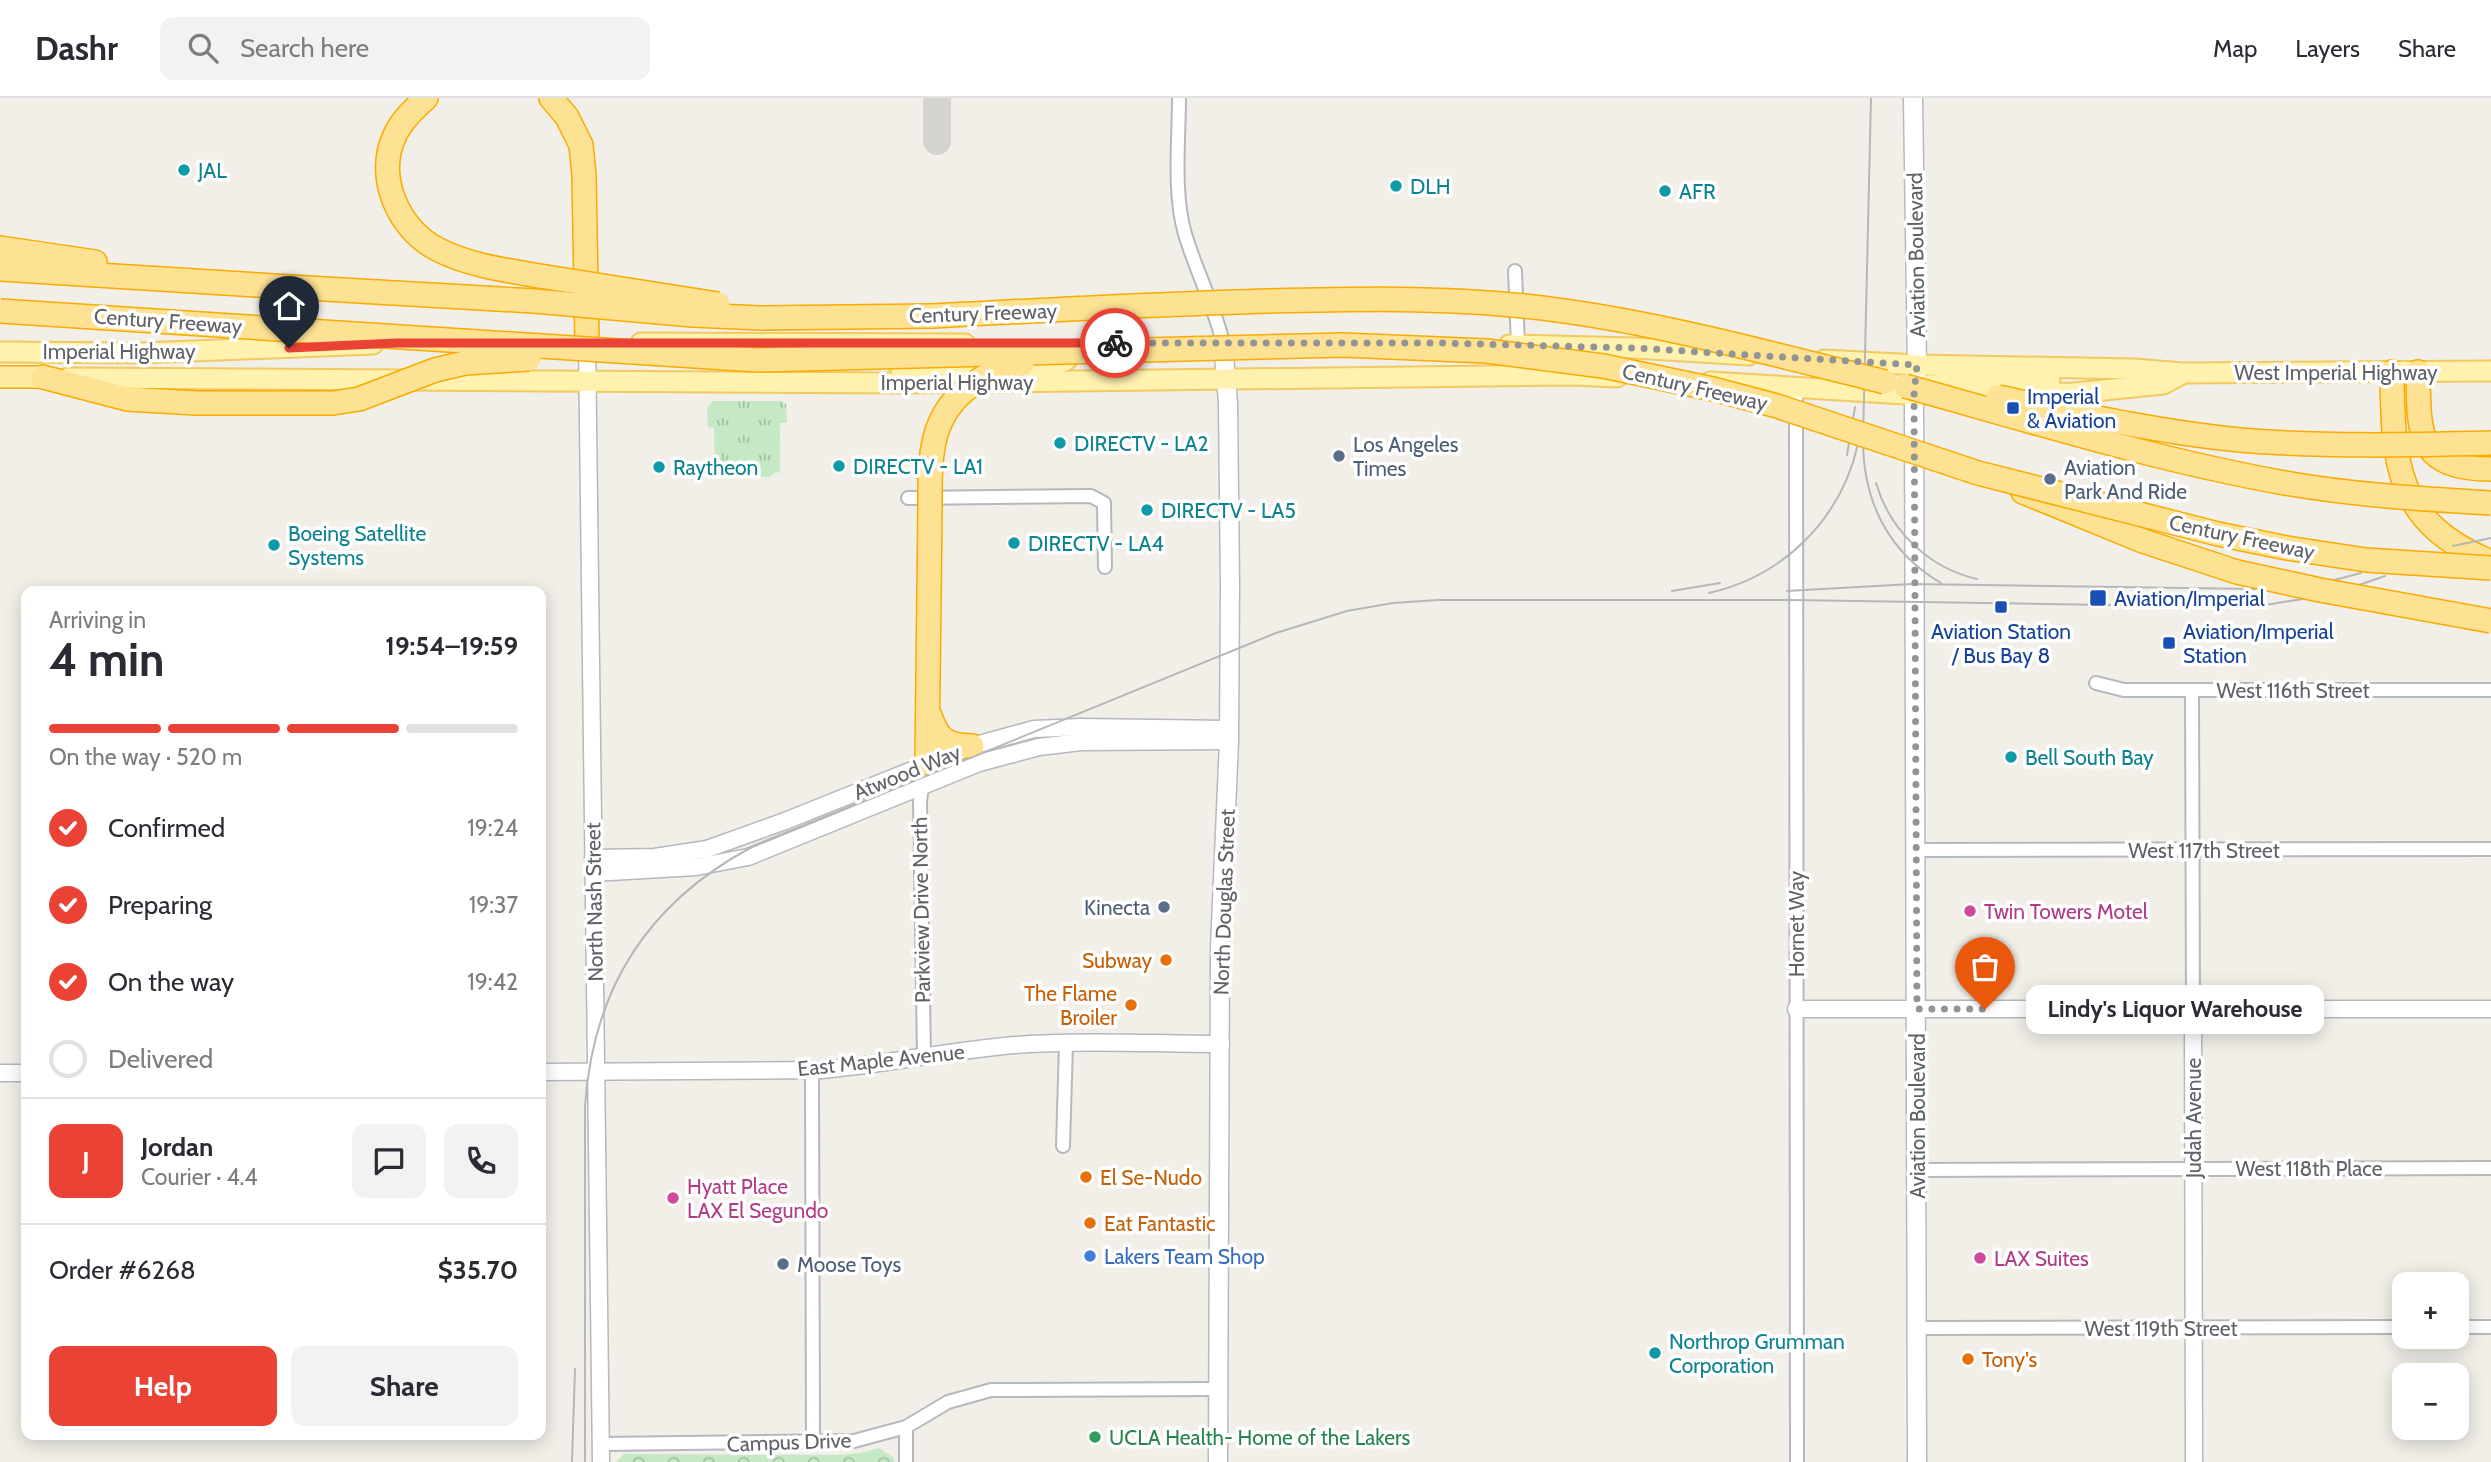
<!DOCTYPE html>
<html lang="en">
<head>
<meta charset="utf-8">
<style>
	:root { --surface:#fff; --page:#f2f2f3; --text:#2b2b33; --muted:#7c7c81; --line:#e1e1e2; --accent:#ea4335 }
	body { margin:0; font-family:Cabin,sans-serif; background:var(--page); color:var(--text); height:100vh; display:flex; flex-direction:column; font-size:26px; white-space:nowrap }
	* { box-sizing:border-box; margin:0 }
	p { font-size:23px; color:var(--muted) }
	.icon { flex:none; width:38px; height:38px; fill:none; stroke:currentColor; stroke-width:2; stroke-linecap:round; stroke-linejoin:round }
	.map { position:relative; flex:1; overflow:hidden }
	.drawer { position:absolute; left:21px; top:488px; width:525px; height:854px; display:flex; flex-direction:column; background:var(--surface); border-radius:14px; box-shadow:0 4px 18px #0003 }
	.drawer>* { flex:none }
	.buttons { position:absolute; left:2392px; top:1174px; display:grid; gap:14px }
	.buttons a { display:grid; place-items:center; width:77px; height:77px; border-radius:14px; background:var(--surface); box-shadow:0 4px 18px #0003; font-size:35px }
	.pin { position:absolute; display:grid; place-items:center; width:60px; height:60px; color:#fff; margin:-72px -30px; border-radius:50% 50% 50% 0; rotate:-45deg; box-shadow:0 0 7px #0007 }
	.pin .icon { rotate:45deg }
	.courier { position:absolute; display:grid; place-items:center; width:70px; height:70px; margin:-35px; border:5px solid #ea4335; border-radius:50%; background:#fff; color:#222; box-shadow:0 2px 9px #0007 }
	.bubble { position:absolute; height:49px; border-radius:14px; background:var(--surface); box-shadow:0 4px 18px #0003; font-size:23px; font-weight:800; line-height:49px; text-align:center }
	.head em { font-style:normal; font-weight:800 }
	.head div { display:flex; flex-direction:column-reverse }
	.head { display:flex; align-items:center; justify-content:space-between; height:119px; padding:0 28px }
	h1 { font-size:46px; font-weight:800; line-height:52px }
	.bar { display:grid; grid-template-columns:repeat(4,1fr); gap:10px 7px; align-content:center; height:84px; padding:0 28px }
	.bar i { height:9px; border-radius:5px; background:var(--line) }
	.bar .selected { background:var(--accent) }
	.bar p { grid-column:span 4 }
	.line { display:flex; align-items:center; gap:18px; padding:0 28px; border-top:2px solid var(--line) }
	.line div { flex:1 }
	.round { display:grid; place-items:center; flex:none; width:74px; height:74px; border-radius:14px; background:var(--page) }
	ol { padding:0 28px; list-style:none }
	li { display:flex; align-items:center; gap:21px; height:77px }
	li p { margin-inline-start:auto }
	li .icon { padding:7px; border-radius:50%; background:var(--accent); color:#fff; stroke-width:4 }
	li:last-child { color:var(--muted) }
	li i { width:38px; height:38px; border:4px solid var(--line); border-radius:50% }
	.button { display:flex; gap:14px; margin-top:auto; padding:14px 28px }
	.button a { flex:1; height:80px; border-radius:14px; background:var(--accent); color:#fff; font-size:28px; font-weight:800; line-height:80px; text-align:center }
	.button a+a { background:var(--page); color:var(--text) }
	header { display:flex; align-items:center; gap:42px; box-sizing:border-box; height:98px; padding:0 35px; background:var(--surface); border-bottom:2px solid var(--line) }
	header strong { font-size:33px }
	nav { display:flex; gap:38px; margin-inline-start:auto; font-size:24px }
	.search { width:490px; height:63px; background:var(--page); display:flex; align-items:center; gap:18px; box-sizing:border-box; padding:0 24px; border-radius:14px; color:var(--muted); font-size:26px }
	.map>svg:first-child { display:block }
	.grass { fill:url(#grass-tufts) }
	.forest { fill:url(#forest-crowns) }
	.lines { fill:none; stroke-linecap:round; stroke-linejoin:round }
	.taxiway { stroke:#d4d3d0; stroke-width:28 }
	.minor-casing { stroke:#b5b8bc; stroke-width:16 }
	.tertiary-casing { stroke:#b5b8bc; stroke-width:19 }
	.secondary-casing { stroke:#b6babf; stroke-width:21 }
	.primary-casing { stroke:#f2c960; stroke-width:23 }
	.trunk-casing { stroke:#f9ab00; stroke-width:24 }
	.motorway-casing { stroke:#f9ab00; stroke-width:26 }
	.minor { stroke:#fff; stroke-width:12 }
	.tertiary { stroke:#fff; stroke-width:16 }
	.secondary { stroke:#fff; stroke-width:18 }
	.primary { stroke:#fff2af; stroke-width:19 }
	.trunk { stroke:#feeaa1; stroke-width:21 }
	.motorway { stroke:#fde293; stroke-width:23 }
	.tram { stroke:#b6b7b8; stroke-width:2 }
	.motorway-bridge-casing { stroke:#f9ab00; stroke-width:26; stroke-linecap:butt }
	.motorway-bridge { stroke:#fde293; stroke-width:23 }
	.done { stroke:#929495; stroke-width:7; stroke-dasharray:0 12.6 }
	.route { stroke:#ea4335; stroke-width:9 }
	.culture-dot { fill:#0f9aa8; stroke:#fff; stroke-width:2.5 }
	.transit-dot { fill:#1a4fb4; stroke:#fff; stroke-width:2.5 }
	.service-dot { fill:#5c6f8a; stroke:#fff; stroke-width:2.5 }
	.hotel-dot { fill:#d1479c; stroke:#fff; stroke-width:2.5 }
	.food-dot { fill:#e8710a; stroke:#fff; stroke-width:2.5 }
	.shop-dot { fill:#3f7fe0; stroke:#fff; stroke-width:2.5 }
	.leisure-dot { fill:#2e9e5b; stroke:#fff; stroke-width:2.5 }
	.labels { text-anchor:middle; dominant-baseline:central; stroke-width:7; stroke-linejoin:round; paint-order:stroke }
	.culture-label { font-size:21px; fill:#0d838f; stroke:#fff; text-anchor:start }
	.street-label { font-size:21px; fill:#5f6368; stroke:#fff }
	.transit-label { font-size:21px; fill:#164399; stroke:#fff; text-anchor:start }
	.service-label { font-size:21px; fill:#4e5e75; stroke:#fff; text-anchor:start }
	.hotel-label { font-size:21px; fill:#b23c85; stroke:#fff; text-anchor:start }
	.food-label { font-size:21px; fill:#c56008; stroke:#fff; text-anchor:start }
	.shop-label { font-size:21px; fill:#366cbe; stroke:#fff; text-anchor:start }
	.leisure-label { font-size:21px; fill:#27864d; stroke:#fff; text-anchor:start }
</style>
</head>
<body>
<header>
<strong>Dashr</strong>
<div class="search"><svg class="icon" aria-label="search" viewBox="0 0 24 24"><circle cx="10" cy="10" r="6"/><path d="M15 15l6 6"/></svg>Search here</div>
<nav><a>Map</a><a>Layers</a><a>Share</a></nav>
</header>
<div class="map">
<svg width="2491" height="1364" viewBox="0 0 2491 1364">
	<defs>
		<pattern id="grass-tufts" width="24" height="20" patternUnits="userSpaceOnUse" patternTransform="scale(1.75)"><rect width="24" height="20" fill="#c5e8c5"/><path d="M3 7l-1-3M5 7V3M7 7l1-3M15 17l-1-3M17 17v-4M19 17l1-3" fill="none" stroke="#a3c0a4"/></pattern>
		<pattern id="forest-crowns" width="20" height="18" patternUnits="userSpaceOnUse" patternTransform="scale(1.75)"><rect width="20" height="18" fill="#c5e8c5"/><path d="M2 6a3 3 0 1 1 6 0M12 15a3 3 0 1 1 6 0" fill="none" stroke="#a3c0a4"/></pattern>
	</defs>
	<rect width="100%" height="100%" fill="#f1efe8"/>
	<!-- grass -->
	<path class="grass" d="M713,303H781L786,306L787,325H780V375L776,374L770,379H761L760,373H733L732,379H724L715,374L714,330L708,329L707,310Z"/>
	<!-- forest -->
	<path class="forest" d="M879,1350L894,1360V1364H616L624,1356L836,1357L861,1355Z"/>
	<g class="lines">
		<!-- taxiway -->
		<path class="taxiway" d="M937,0V43"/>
		<!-- minor casing -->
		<g class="minor-casing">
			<g id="minor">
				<path d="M1179,0C1179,42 1173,95 1185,136C1196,173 1214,207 1223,245"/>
				<path d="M1515,173L1518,247"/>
				<path d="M1796,288L1797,1364"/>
				<path d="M908,400L1091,398L1104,405L1105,469"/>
				<path d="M2096,585L2124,592H2491"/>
				<path d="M2192,592L2193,911"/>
				<path d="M923,683L920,703L924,959"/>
				<path d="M1916,752L2491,751"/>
				<path d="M812,972L813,1345"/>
				<path d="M1063,1048L1066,945"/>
				<path d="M1918,1072L2491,1070"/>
				<path d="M2457,1229H2491"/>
				<path d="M1918,1230L2404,1229"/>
				<path d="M906,1329V1364"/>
				<path d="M601,1346L854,1343L906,1329L948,1304L991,1292L1218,1291"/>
			</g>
		</g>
		<!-- tertiary casing -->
		<g class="tertiary-casing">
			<g id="tertiary">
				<path d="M587,244L601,1364"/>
				<path d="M593,760L655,759L707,751L785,723L972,648L1034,631L1081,629L1229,631"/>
				<path d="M593,775L696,769L748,759L979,665L1039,649L1081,644L1229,643"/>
				<path d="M1796,911H2491"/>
				<path d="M2193,911L2194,1364"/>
				<path d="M541,974L822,972C891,966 960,950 1029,946C1092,942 1157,946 1221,946"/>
				<path d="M0,975H26"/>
			</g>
		</g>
		<!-- secondary casing -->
		<g class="secondary-casing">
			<g id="secondary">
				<path d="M1913,0L1917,267L1914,297L1917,1364"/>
				<path d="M1218,1364L1220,850L1229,643L1230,488L1228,305L1223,245"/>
			</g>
		</g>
		<!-- primary casing -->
		<g class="primary-casing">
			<g id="primary">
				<path d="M641,245L965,246"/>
				<path d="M1509,247L1634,250L1749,257"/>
				<path d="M0,254L142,255L373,246"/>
				<path d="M1824,262L1917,267L2134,271L2182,275L2491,273"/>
				<path d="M900,269H1044L1065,263L1075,253"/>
				<path d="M68,280L905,285L1573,277L1617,279"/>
				<path d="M1710,284L1921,297"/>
				<path d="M1918,294L1927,287L2050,282"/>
				<path d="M1958,297L2074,295L2163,286L2180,277"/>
			</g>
		</g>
		<!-- trunk casing -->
		<g class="trunk-casing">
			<path id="trunk" d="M0,279H43"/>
		</g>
		<!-- motorway casing -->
		<g class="motorway-casing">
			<g id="motorway">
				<path d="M426,0C414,11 402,22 395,37C375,78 398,131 437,151C469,168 511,173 546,179"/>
				<path d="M551,0L567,19L581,47L584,77L587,244"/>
				<path d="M0,150L95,164"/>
				<path d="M0,171L290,189"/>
				<path d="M761,220L933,218"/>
				<path d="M2392,274C2393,365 2395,425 2491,464"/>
				<path d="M2418,274C2419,335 2416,371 2491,371"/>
				<path d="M43,279L127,301L196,305"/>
				<path d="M2023,394L2143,443"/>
				<path d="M928,613C938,640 942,647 972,648"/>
				<path d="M927,665L930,410"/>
			</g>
		</g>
		<!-- minor -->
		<use href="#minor" class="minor"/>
		<!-- tertiary -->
		<use href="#tertiary" class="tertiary"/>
		<!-- secondary -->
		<use href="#secondary" class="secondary"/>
		<!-- primary -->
		<use href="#primary" class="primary"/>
		<!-- trunk -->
		<use href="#trunk" class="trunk"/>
		<!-- motorway -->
		<use href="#motorway" class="motorway"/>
		<!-- tram -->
		<g class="tram">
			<path d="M1871,0L1863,342C1863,403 1888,454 1941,485"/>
			<path d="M1847,357L1855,309"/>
			<path d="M1876,385C1890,433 1929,470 1977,481"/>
			<path d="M2453,448L2491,440"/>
			<path d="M2323,485L2361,475"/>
			<path d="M2353,489L2385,478"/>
			<path d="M1672,493L1720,485"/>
			<path d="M1787,493L1912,486L2255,491"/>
			<path d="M1709,495C1784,478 1841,421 1858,346"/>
			<path d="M572,1364L575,1271"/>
			<path d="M585,1364V1008C593,891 647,806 750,750L1276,535L1347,513L1393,505L1438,502H1791L2234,509L2271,506L2309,500"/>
		</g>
		<!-- motorway-bridge casing -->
		<g class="motorway-bridge-casing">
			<g id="motorway-bridge">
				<path d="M546,179L718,206"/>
				<path d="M290,189L534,203L693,217L761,220"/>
				<path d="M0,213L757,262L1343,247L1487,253L1603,268L1713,291L1777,308L1978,375L2218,436L2287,450L2366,462L2491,470"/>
				<path d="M933,218C1045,212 1158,206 1270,203C1355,201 1439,199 1524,208C1646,221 1765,254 1885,284"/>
				<path d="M1905,288C2031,323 2156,362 2285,385C2353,397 2422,401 2491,405"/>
				<path d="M1998,299C2078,316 2158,334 2240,342C2324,349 2407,347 2491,345"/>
				<path d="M196,305H333L359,301L435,272L465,265L529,261"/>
				<path d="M930,410C930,362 928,317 972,287C988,275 1002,269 1022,266"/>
				<path d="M2143,443L2237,474L2320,492L2491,523"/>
			</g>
		</g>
		<!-- motorway-bridge -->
		<use href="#motorway-bridge" class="motorway-bridge"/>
	</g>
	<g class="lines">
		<!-- done -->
		<path class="done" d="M1115,245H1438L1634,250L1917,267L1914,297L1917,911H1985"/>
		<!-- route -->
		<path class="route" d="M289,250L397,245H1115"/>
	</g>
	<!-- markers -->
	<g class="culture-dot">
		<circle cx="184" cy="72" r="7"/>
		<circle cx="1396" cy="88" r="7"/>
		<circle cx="1665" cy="93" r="7"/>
		<circle cx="1060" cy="345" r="7"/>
		<circle cx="839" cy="368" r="7"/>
		<circle cx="659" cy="369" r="7"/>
		<circle cx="1147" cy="412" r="7"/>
		<circle cx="1014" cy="445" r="7"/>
		<circle cx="274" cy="447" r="7"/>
		<circle cx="2011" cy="659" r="7"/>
		<circle cx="1655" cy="1255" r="7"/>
	</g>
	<g class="transit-dot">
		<rect x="2006" y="303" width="14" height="14" rx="3.5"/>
		<rect x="2089" y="491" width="18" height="18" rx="3.5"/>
		<rect x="1994" y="502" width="14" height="14" rx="3.5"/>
		<rect x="2162" y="538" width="14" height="14" rx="3.5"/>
	</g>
	<g class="service-dot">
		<circle cx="1339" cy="358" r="7"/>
		<circle cx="2050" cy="381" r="7"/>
		<circle cx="1164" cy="809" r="7"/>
		<circle cx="783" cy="1166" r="7"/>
	</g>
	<g class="hotel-dot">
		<circle cx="1970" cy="813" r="7"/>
		<circle cx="673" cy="1100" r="7"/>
		<circle cx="1980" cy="1160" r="7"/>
	</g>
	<g class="food-dot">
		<circle cx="1166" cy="862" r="7"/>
		<circle cx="1131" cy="907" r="7"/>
		<circle cx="1086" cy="1079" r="7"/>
		<circle cx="1090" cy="1125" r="7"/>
		<circle cx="1968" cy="1261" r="7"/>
	</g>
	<circle class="shop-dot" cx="1090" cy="1158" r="7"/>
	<circle class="leisure-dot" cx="1095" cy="1339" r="7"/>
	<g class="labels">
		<!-- culture labels -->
		<g class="culture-label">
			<text x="198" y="72">JAL</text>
			<text x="1410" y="88">DLH</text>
			<text x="1679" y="93">AFR</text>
			<text x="1074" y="345">DIRECTV - LA2</text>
			<text x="853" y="368">DIRECTV - LA1</text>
			<text x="673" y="369">Raytheon</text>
			<text x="1161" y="412">DIRECTV - LA5</text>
			<text x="288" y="435">Boeing Satellite<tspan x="288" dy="24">Systems</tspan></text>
			<text x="1028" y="445">DIRECTV - LA4</text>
			<text x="2025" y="659">Bell South Bay</text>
			<text x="1669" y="1243">Northrop Grumman<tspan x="1669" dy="24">Corporation</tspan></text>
		</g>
		<!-- street labels -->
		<g class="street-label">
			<text transform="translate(1916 157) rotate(-91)">Aviation Boulevard</text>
			<text transform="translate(983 215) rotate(-2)">Century Freeway</text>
			<text transform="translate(168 223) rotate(4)">Century Freeway</text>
			<text x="119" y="253">Imperial Highway</text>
			<text x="2336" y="274">West Imperial Highway</text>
			<text x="957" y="284">Imperial Highway</text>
			<text transform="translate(1695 289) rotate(13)">Century Freeway</text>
			<text transform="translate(2242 439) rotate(12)">Century Freeway</text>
			<text x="2293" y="592">West 116th Street</text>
			<text transform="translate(907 674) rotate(-22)">Atwood Way</text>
			<text x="2204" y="752">West 117th Street</text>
			<text transform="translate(594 804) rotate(-91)">North Nash Street</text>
			<text transform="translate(1224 804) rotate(-88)">North Douglas Street</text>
			<text transform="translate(921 812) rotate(-91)">Parkview Drive North</text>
			<text transform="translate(1796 826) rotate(-90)">Hornet Way</text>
			<text transform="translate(881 962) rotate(-6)">East Maple Avenue</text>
			<text transform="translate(1917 1018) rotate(-90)">Aviation Boulevard</text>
			<text transform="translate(2193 1020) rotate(-90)">Judah Avenue</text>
			<text x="2309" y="1070">West 118th Place</text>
			<text x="2161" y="1230">West 119th Street</text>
			<text transform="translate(789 1344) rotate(-2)">Campus Drive</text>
		</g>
		<!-- transit labels -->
		<g class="transit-label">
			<text x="2027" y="298">Imperial<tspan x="2027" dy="24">&amp; Aviation</tspan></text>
			<text x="2114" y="500">Aviation/Imperial</text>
			<text x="2001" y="533" text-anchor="middle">Aviation Station<tspan x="2001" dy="24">/ Bus Bay 8</tspan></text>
			<text x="2183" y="533">Aviation/Imperial<tspan x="2183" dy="24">Station</tspan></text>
		</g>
		<!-- service labels -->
		<g class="service-label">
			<text x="1353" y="346">Los Angeles<tspan x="1353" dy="24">Times</tspan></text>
			<text x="2064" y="369">Aviation<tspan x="2064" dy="24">Park And Ride</tspan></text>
			<text x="1150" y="809" text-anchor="end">Kinecta</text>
			<text x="797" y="1166">Moose Toys</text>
		</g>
		<!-- hotel labels -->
		<g class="hotel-label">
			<text x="1984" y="813">Twin Towers Motel</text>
			<text x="687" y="1088">Hyatt Place<tspan x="687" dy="24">LAX El Segundo</tspan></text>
			<text x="1994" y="1160">LAX Suites</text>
		</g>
		<!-- food labels -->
		<g class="food-label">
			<text x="1152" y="862" text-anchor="end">Subway</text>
			<text x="1117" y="895" text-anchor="end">The Flame<tspan x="1117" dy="24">Broiler</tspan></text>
			<text x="1100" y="1079">El Se-Nudo</text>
			<text x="1104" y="1125">Eat Fantastic</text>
			<text x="1982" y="1261">Tony's</text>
		</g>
		<!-- shop labels -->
		<g class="shop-label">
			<text x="1104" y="1158">Lakers Team Shop</text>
		</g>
		<!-- leisure labels -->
		<g class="leisure-label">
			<text x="1109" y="1339">UCLA Health- Home of the Lakers</text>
		</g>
	</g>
</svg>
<div class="buttons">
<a>+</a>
<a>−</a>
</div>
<div class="pin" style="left:1985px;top:911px;background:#ea580c"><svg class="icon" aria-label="bag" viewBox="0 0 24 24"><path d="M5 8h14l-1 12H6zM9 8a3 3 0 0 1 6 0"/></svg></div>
<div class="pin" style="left:289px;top:250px;background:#1f2937"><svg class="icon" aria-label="home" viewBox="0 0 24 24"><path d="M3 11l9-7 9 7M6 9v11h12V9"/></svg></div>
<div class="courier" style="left:1115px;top:245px"><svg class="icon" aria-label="bike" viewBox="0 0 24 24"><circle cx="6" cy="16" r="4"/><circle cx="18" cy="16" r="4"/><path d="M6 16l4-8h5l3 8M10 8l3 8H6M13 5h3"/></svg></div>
<div class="bubble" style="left:2026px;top:887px;width:298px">Lindy's Liquor Warehouse</div>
<section class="drawer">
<div class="head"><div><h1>4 min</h1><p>Arriving in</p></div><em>19:54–19:59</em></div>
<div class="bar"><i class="selected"></i><i class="selected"></i><i class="selected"></i><i></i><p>On the way · 520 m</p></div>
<ol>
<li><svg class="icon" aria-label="check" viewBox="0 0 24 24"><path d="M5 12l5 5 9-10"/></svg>Confirmed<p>19:24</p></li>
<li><svg class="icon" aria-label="check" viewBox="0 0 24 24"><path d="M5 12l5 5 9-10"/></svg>Preparing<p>19:37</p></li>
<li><svg class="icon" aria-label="check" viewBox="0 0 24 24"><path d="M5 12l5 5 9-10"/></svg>On the way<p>19:42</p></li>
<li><i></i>Delivered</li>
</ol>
<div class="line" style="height:126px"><b class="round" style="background:var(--accent);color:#fff">J</b><div><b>Jordan</b><p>Courier · 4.4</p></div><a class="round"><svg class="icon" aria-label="chat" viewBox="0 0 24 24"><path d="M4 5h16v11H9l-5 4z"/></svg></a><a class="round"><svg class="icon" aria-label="phone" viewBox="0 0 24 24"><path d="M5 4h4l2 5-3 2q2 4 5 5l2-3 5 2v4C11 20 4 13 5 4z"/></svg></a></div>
<div class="line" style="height:91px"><div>Order #6268</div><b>$35.70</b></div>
<div class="button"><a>Help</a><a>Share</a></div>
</section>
</div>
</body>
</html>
